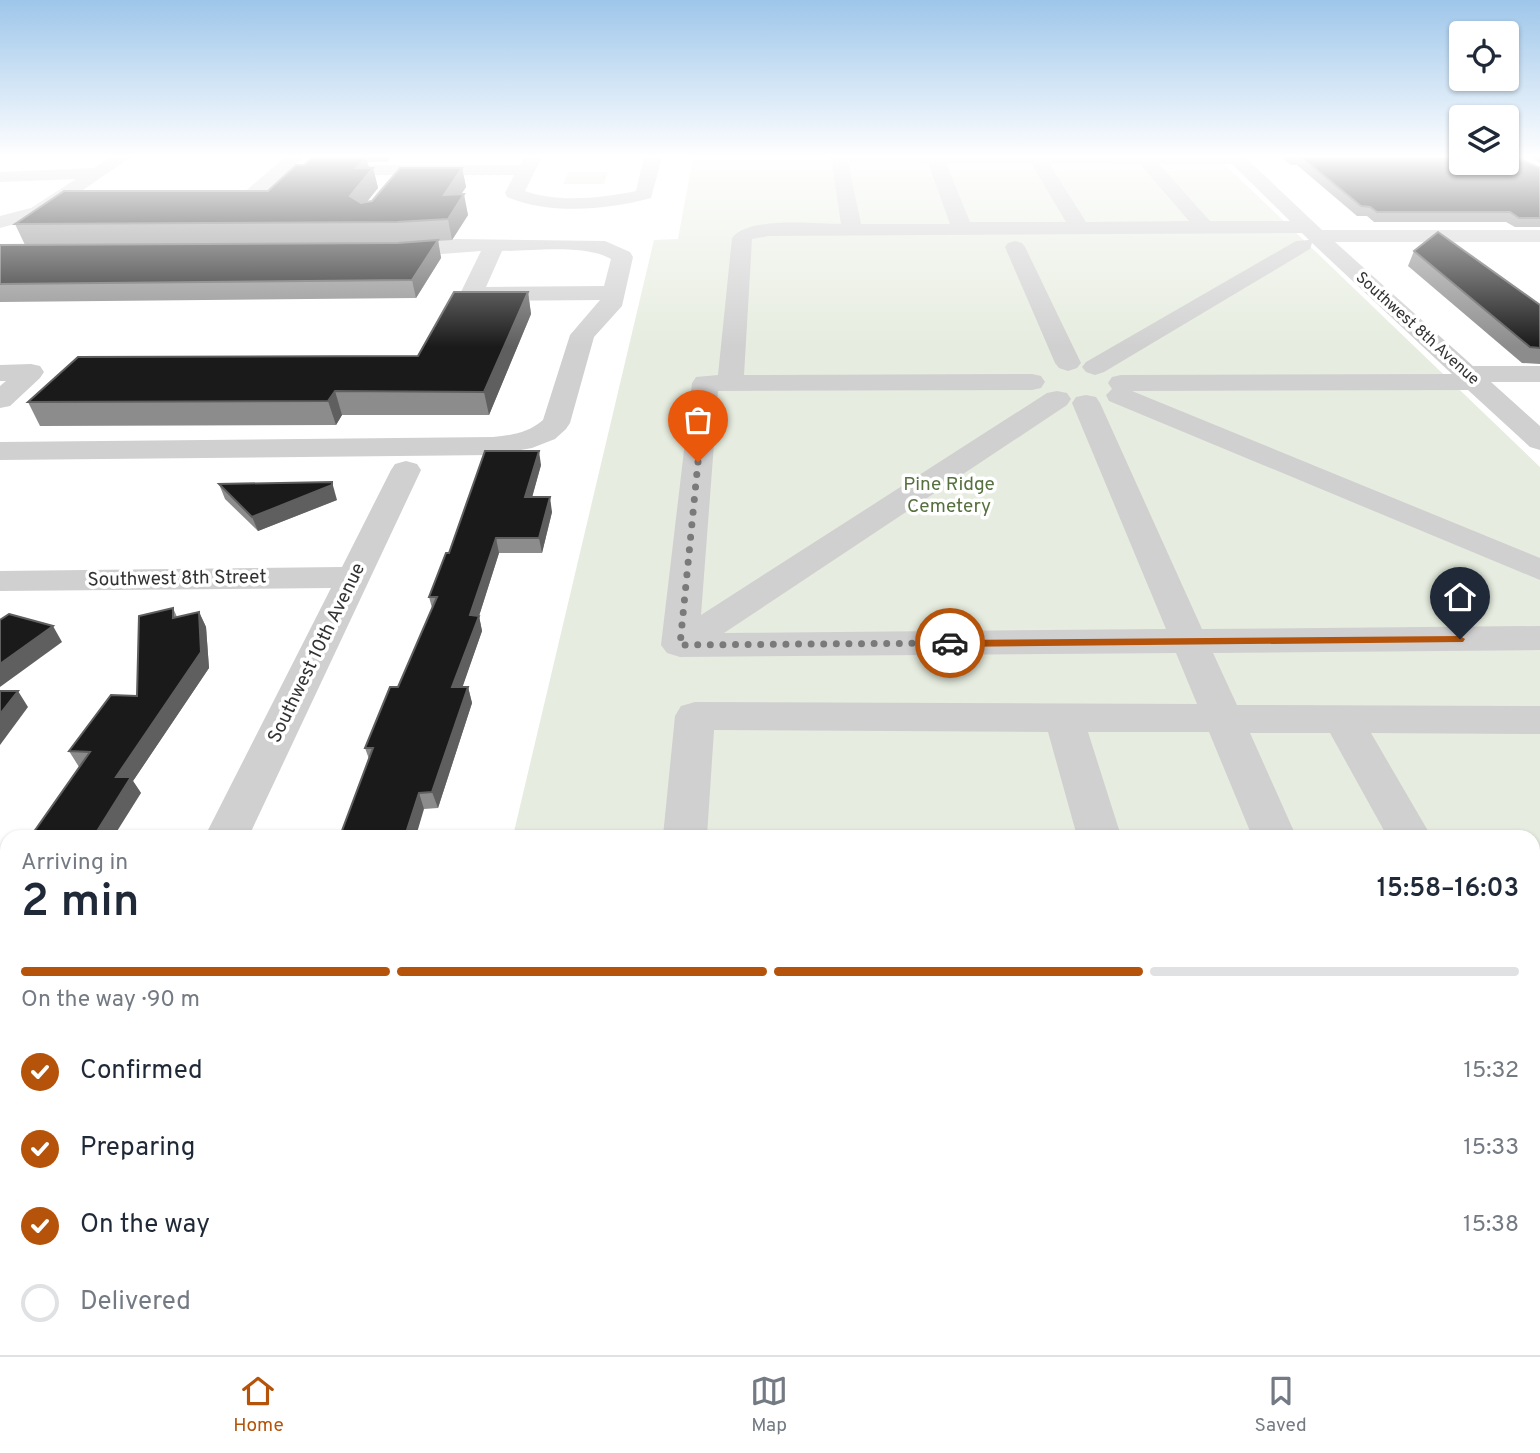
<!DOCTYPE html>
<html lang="en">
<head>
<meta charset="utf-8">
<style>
	:root { --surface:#fff; --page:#f2f2f3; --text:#1f2937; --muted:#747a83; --line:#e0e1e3; --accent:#b45309 }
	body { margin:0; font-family:Overpass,sans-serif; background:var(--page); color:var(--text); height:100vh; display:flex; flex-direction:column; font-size:26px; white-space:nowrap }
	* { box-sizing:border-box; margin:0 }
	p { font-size:23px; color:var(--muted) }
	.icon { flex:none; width:38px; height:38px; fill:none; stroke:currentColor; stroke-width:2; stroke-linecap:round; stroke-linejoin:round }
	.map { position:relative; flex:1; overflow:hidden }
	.side { position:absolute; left:0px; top:830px; width:1540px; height:527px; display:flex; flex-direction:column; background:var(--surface); border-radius:21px 21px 0 0; box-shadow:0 2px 5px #0004 }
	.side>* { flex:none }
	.fabs { position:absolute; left:1449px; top:21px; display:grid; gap:14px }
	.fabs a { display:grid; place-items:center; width:70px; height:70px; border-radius:7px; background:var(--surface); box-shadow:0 2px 5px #0004; font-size:35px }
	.pin { position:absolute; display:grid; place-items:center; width:60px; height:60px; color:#fff; margin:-72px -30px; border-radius:50% 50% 50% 0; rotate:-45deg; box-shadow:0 0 7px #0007 }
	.pin .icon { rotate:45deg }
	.courier { position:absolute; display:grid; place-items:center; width:70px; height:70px; margin:-35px; border:5px solid #b45309; border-radius:50%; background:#fff; color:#222; box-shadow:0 2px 9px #0007 }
	.head em { font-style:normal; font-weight:600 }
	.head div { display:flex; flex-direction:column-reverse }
	.head { display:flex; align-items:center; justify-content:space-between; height:119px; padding:0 21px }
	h1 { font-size:46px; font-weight:600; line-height:52px }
	.bar { display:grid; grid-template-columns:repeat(4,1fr); gap:10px 7px; align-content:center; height:84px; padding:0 21px }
	.bar i { height:9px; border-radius:5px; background:var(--line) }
	.bar .selected { background:var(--accent) }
	.bar p { grid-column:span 4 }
	ol { padding:0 21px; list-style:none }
	li { display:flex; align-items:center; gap:21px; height:77px }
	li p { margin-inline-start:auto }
	li .icon { padding:7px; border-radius:50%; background:var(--accent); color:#fff; stroke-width:4 }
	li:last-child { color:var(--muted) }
	li i { width:38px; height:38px; border:4px solid var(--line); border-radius:50% }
	.tab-bar { display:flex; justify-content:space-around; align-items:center; height:98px; border-top:2px solid var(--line); background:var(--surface); font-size:19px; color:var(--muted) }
	.tab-bar a { display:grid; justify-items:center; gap:4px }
	.tab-bar .selected { color:var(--accent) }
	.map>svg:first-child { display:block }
	.green { fill:#e6ecdf }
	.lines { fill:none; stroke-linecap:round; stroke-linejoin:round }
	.minor { fill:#d0d0d0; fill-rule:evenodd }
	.wall { fill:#8c8c8c }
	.shaded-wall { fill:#5f5f5f }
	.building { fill:#1a1a1a; stroke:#5f5f5f; stroke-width:2 }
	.route { fill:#b45309 }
	.done { stroke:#7a7a7a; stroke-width:7; stroke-dasharray:0 12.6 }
	.labels { text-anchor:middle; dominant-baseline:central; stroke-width:7; stroke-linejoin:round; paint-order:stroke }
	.far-street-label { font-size:16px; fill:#333; stroke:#fff }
	.park-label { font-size:19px; fill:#56703f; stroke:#fff }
	.street-label { font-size:19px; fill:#333; stroke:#fff }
</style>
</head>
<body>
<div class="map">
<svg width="1540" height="1355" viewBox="0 0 1540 1355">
	<rect width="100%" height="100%" fill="#fff"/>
	<!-- green -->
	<g class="green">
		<path d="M693,157H1217L1540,467V1355H391L392,1349H1533V836H513L654,240L678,239Z"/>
		<path d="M568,172H608L604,184H563Z"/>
	</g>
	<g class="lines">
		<!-- minor -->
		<g class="minor">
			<path d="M111,157H131L45,216L0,228V216L31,208L76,179L0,182V172L94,168Z"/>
			<path d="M285,157H304L254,204L209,206L200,200L209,194H242Z"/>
			<path d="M524,157H542L525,191C556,203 603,198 636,191L644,157H662L651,198C606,210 551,215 507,197L505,193L514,175H321L312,170L321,165H520Z"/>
			<path d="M831,157H1245L1322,230H1540V242H1335L1473,366H1540V382H1491L1540,426V450L1530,447L1468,390L1132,391L1540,558V580L1109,401L1106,395L1112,389L1108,383L1112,377L1121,375L1452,374L1312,243L1310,249L1104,372L1095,375L1086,372L1082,367L1086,362L1296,241L1309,240L1302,233L768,236L752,239L744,375L1032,374L1041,376L1045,382L1041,388L1032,390L718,391L701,615L1047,393L1057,391L1067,393L1071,399L1067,405L724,633L1166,629L1072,403L1076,397L1086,395L1096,397L1100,403L1202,629L1540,626V650L1213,653L1237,705L1540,706V734L1371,733L1431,836H1387L1330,733H1250L1296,836H1252L1209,732H1088L1121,836H1077L1048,732L714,730L707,836H663L675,716L681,706L695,702L1197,704L1176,653L680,657L667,653L661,645L692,383L696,377L718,375L732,238C747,216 815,224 841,224ZM848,162L928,163L950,224H861ZM946,163H1031L1066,222H970ZM1049,163L1140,164L1189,221L1086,222ZM1159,164H1232L1290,221H1210Z"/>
			<path d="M456,239L605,241L630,252L633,257L622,306L594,337L570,423L566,429L555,439L532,448L493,455L0,460V442L493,437C512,435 528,433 543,420L570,335L600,300L471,301L463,299L460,294L481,251L389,258L382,256L378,252L382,248L389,246ZM502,251C532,251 585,244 611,259L604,286L486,287Z"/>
			<path d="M1015,241L1022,243L1025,247L1081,363L1077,368L1068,371L1059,368L1055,363L1005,247L1008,243Z"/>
			<path d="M31,364L40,366L44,372L40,378L10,406L0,408V386L6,381H0V365Z"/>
			<path d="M406,461L417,464L421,470L249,836H205L331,588L0,591V571L342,567L391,470L395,464Z"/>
			<path d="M1533,1029L1540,1031V1136H1533Z"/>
			<path d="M7,1250V1325L0,1328V1253Z"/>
			<rect x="609" y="1349" width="66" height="6"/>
			<path d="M1215,1349H1281L1283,1355H1217Z"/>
			<path d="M1455,1349H1521L1523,1355H1457Z"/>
		</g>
	</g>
	<!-- wall -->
	<g class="wall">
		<path d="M333,157H391L386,162H367L369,168H373L378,188L367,202L462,168L466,187L461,194L468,215L452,240L438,241L441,258L416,298L0,302V245H25L15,224L268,191L304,165L333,158Z"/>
		<path d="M1281,157H1461L1540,168V227H1515L1506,222H1374L1367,216H1357L1297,165H1291Z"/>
		<path d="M1531,157H1540V163Z"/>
		<path d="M1414,251L1540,305V364L1522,363L1408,266Z"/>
		<path d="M528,292L531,314L489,415H342L336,425L40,426L28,402L418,356Z"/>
		<path d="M541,465L532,497L552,512L542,553H499L479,616L482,631L462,687H468L472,703L438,808L424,809L369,759L365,748L398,687L432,608L429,597L449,553Z"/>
		<path d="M219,484L337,500L258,531L225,499Z"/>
		<path d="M173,608L177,617L199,612L206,627L209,668L133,781L141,793L79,767L69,751L137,696Z"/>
	</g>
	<!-- shaded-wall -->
	<g class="shaded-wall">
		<path d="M385,157H391L386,162Z"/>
		<path d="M366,158L370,172L373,168L378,188L355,216L350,196L356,168Z"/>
		<path d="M462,168L466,187L448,215L444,195Z"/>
		<path d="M464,194L468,215L452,240L448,219Z"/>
		<path d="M438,240L441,258L416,298L412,280Z"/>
		<path d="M528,292L531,314L489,415L484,392Z"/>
		<path d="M335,391L342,415L336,425L328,401Z"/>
		<path d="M539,451L541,465L528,512L525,497Z"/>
		<path d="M332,482L337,500L258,531L252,517Z"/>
		<path d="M550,497L552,512L542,553L539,538Z"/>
		<path d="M496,538L499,553L479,616L482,631L457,703L452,687L470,615Z"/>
		<path d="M199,612L206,627L209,668L133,781L141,793L114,836H94L116,777Z"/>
		<path d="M53,626L62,642L0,687V664Z"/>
		<path d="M468,687L472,703L438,808L432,792Z"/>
		<path d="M18,691L28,707L0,745V714Z"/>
		<path d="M419,793L424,809L416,836H405Z"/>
		<path d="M7,961V1001L0,1013V974Z"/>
	</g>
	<!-- building -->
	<g class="building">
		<path d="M1301,157H1461V163H1507V157H1516L1540,168V218H1519L1510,212H1377L1370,207L1361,206Z"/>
		<path d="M312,158H366L356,168H373L350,196L361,203L372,201L400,168H462L444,195L464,194L448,219L397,222L15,224L64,191H268L296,165H304Z"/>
		<path d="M1438,232L1540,305V348L1530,347L1414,251Z"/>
		<path d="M438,240L412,280L0,284V245L398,243Z"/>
		<path d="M454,292H528L484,392L335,391L328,401L28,402L78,357L418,356Z"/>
		<path d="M485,451H539L525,497H550L539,538H496L470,615L479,616L452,687H468L432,792L419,793L405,836H340L373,748H365L390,687H398L437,597H429L446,553H449Z"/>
		<path d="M332,482V485L252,517L219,484Z"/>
		<path d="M173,608V618L199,612L201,652L116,777H131L94,836H31L90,752L69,751L111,695L137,696L139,616Z"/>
		<path d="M9,614L53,626L0,664V620Z"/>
		<path d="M0,691H18L0,714Z"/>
		<path d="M7,871V961L0,974V881Z"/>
	</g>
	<!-- sky -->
	<linearGradient id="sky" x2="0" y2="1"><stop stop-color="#9ec6ea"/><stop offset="0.45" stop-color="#fff"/><stop offset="1" stop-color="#fff" stop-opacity="0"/></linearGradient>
	<rect width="1540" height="347" fill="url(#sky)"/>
	<!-- route -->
	<path class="route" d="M1460,636L1465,639L1463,642L950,647L945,643L950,640Z"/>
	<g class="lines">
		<!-- done -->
		<path class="done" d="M698,462L680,645L950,643"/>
	</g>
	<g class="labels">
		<!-- far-street labels -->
		<g class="far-street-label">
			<text transform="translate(1417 329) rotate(42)">Southwest 8th Avenue</text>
		</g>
		<!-- park labels -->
		<g class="park-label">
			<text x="949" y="485">Pine Ridge<tspan x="949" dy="22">Cemetery</tspan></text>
		</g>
		<!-- street labels -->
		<g class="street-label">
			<text transform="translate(177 579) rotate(-1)">Southwest 8th Street</text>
			<text transform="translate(317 653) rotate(-64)">Southwest 10th Avenue</text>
		</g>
	</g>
</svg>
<div class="fabs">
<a><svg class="icon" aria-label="locate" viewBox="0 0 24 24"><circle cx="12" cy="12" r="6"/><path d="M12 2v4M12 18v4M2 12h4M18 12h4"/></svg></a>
<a><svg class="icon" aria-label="layers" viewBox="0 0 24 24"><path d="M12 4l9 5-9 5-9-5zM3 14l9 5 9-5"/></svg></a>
</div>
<div class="pin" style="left:698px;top:462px;background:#ea580c"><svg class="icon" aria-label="bag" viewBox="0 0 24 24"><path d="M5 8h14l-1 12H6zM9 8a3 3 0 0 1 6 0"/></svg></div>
<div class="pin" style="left:1460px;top:639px;background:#1f2937"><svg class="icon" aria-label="home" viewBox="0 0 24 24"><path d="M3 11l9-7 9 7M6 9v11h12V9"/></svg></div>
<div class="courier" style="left:950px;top:643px"><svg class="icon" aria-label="car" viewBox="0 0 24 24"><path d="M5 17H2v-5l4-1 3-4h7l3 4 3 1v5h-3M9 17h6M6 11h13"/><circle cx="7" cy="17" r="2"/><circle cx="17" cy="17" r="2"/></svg></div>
<section class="side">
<div class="head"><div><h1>2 min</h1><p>Arriving in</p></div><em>15:58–16:03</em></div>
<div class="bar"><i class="selected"></i><i class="selected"></i><i class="selected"></i><i></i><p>On the way · 90 m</p></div>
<ol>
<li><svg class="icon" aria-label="check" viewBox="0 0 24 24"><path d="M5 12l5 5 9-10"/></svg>Confirmed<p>15:32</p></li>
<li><svg class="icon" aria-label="check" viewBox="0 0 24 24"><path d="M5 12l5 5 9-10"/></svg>Preparing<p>15:33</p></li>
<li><svg class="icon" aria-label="check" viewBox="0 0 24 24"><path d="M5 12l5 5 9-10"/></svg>On the way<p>15:38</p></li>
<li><i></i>Delivered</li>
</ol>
</section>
</div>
<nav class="tab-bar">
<a class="selected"><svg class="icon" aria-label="home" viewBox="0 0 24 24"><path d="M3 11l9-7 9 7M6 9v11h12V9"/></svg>Home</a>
<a><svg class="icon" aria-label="map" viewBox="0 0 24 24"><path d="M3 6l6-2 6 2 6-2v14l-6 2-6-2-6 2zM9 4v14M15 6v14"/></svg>Map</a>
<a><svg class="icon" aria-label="saved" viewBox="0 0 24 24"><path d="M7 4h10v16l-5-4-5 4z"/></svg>Saved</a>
</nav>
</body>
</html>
